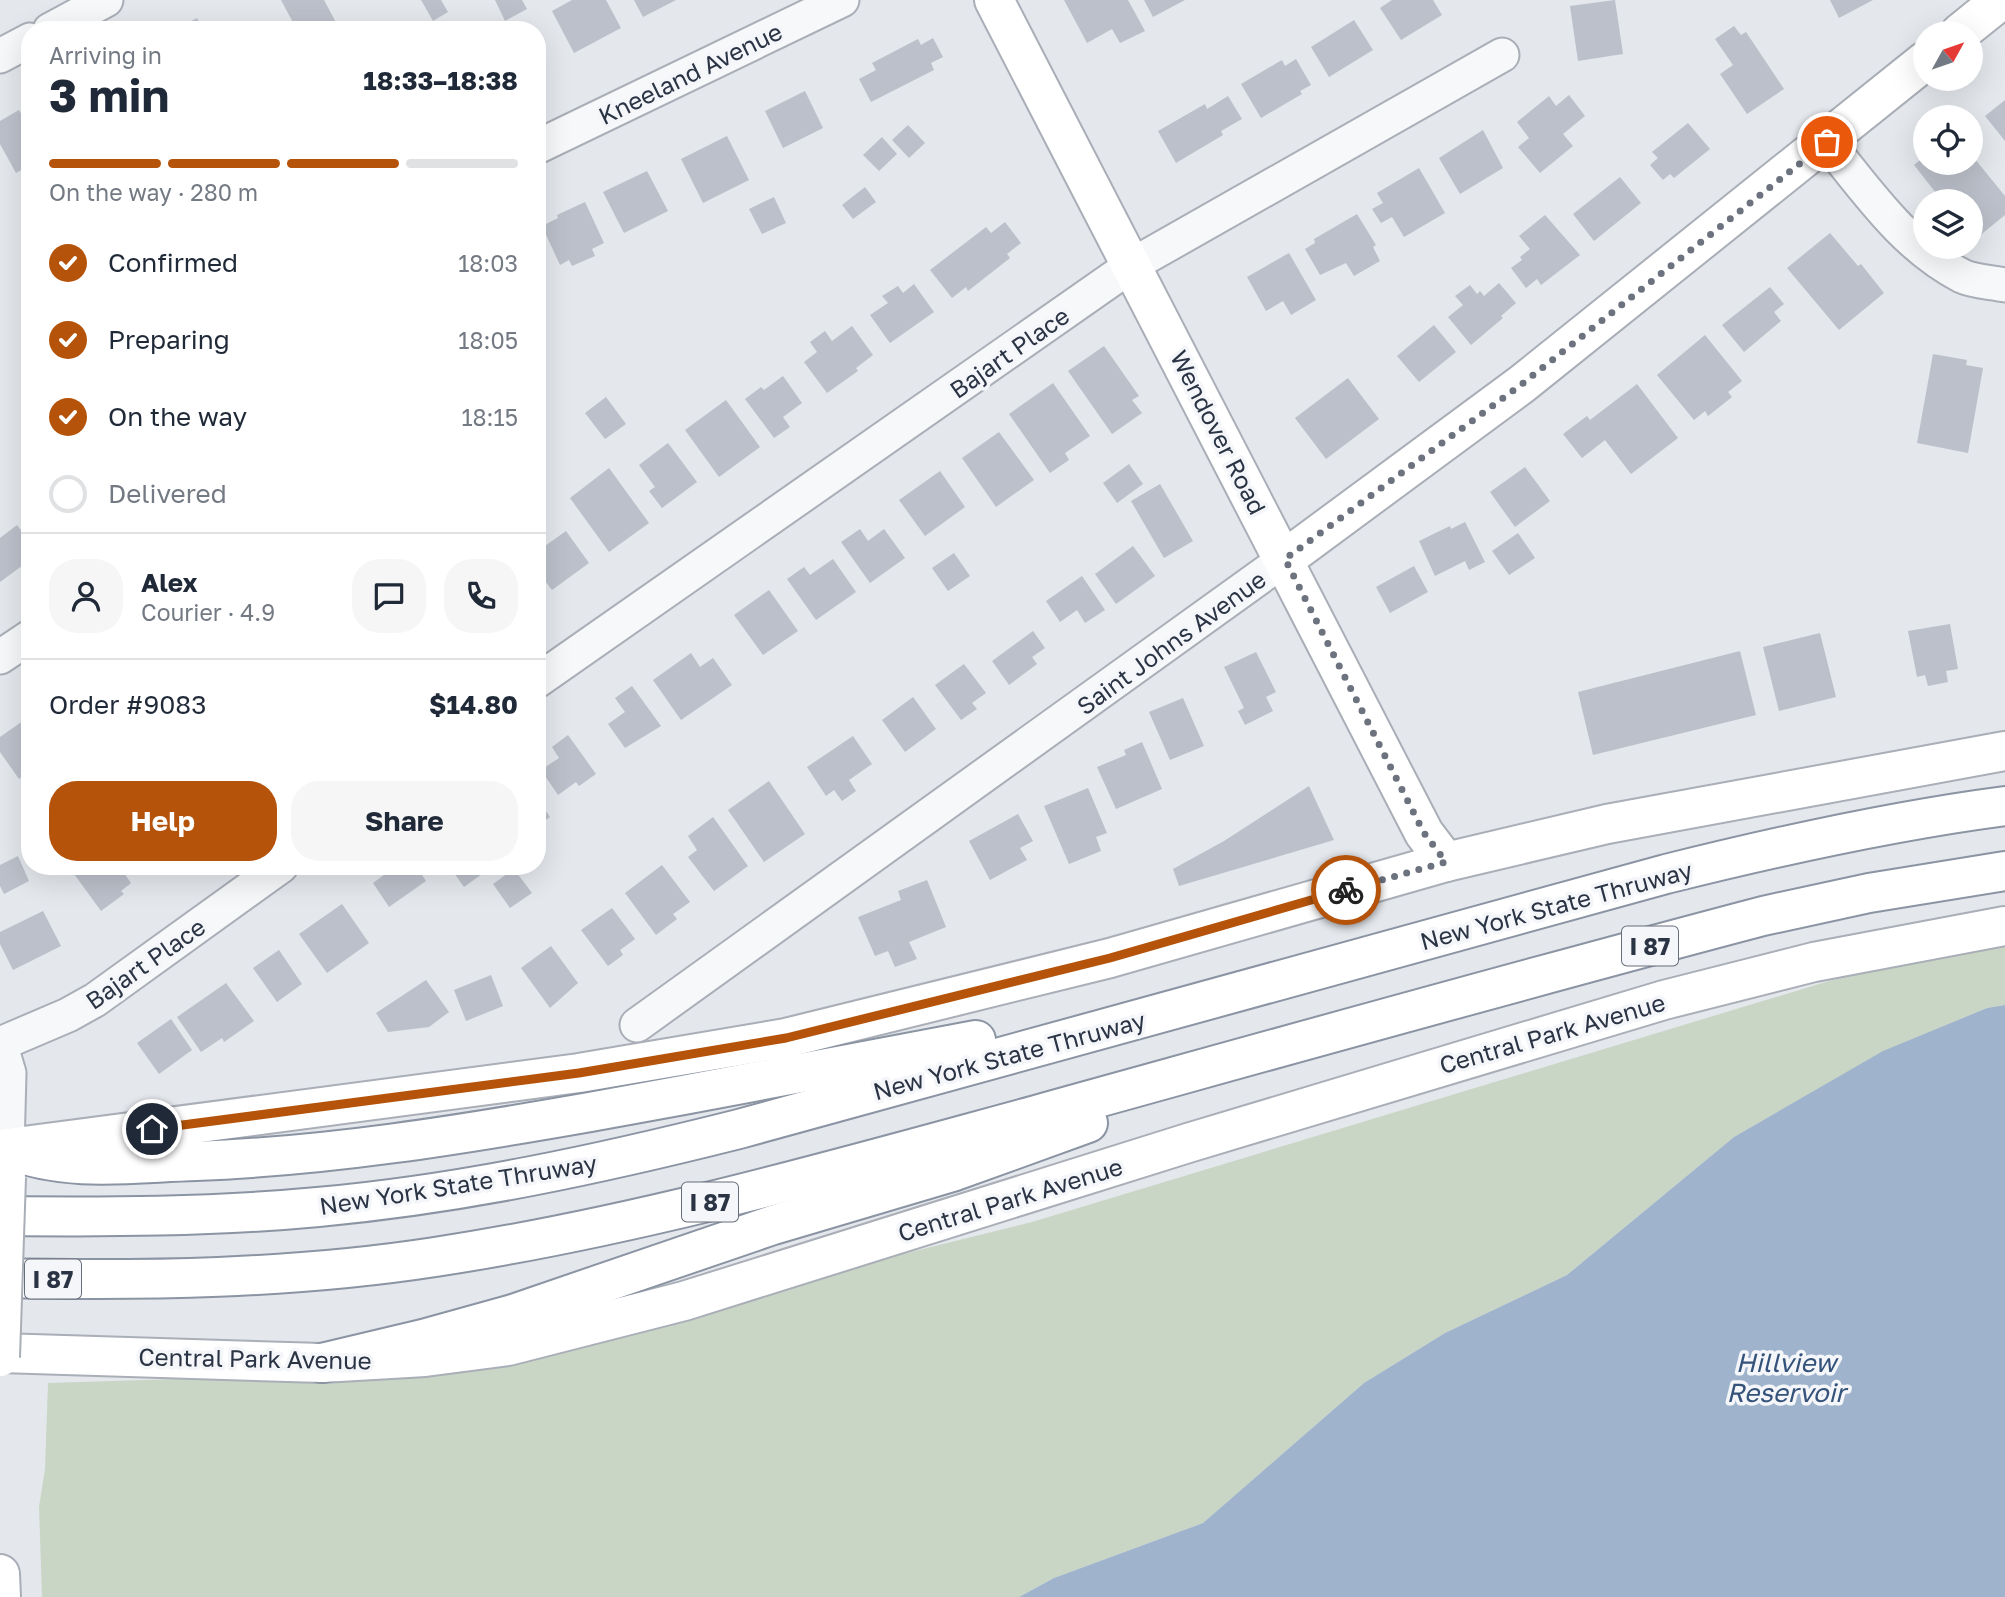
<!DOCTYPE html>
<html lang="en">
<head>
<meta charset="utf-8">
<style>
	:root { --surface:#fff; --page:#f6f6f7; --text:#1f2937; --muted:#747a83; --line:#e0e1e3; --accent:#b45309 }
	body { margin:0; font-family:"Golos Text",sans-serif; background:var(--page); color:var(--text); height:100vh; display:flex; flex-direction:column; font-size:26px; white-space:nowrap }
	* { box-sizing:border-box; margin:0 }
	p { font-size:23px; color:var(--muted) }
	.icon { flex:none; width:38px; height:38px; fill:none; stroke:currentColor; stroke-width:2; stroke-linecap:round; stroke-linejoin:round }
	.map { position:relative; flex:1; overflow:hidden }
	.panel { position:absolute; left:21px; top:21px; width:525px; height:854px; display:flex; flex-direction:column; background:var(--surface); border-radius:28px; box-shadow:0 7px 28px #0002 }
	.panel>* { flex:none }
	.needle { width:46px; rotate:50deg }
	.buttons { position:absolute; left:1913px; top:21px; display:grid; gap:14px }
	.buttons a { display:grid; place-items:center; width:70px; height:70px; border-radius:50%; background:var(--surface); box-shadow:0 7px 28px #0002; font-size:35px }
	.pin { position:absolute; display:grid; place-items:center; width:60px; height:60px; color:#fff; margin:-30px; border:4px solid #fff; border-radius:50%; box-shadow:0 2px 7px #0007 }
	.courier { position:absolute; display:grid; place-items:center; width:70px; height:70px; margin:-35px; border:5px solid #b45309; border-radius:50%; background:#fff; color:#222; box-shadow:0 2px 9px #0007 }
	.head em { font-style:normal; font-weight:700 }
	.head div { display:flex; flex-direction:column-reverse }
	.head { display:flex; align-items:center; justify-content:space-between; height:119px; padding:0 28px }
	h1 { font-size:46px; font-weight:700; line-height:52px }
	.bar { display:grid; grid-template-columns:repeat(4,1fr); gap:10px 7px; align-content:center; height:84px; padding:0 28px }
	.bar i { height:9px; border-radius:5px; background:var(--line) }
	.bar .current { background:var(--accent) }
	.bar p { grid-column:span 4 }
	.line { display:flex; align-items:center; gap:18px; padding:0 28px; border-top:2px solid var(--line) }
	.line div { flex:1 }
	.round { display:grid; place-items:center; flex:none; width:74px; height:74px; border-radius:28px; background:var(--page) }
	ol { padding:0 28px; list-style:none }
	li { display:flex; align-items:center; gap:21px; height:77px }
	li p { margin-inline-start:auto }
	li .icon { padding:7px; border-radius:50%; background:var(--accent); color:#fff; stroke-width:4 }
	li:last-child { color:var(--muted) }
	li i { width:38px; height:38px; border:4px solid var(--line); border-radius:50% }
	.primary-button { display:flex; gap:14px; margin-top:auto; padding:14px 28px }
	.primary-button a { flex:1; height:80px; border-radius:28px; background:var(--accent); color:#fff; font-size:28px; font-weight:700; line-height:80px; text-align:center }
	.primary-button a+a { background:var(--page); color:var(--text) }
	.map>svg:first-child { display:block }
	.green { fill:#c9d6c5 }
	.water { fill:#9fb4cc }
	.building { fill:#bbc0ca }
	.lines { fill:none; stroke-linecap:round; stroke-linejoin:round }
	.street-casing { stroke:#a9aeb7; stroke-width:37 }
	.secondary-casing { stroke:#a9aeb7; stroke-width:42 }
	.highway-casing { stroke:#8b94a3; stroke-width:42 }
	.street { stroke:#f7f8fa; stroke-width:33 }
	.secondary { stroke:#fff; stroke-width:38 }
	.highway { stroke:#fff; stroke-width:38 }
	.secondary-bridge-casing { stroke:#a9aeb7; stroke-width:42; stroke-linecap:butt }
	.secondary-bridge { stroke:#fff; stroke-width:38 }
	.done { stroke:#6c737f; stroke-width:7; stroke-dasharray:0 12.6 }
	.route { stroke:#b45309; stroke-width:9 }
	.labels { text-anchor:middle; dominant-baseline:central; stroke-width:7; stroke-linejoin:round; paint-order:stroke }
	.shield { fill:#f4f6f9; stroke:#676e7b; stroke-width:2 }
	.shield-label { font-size:23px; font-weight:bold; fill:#2b3445 }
	.street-label { font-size:24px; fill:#2b3445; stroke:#f4f6f9 }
	.water-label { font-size:26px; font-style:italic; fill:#34527a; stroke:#f4f6f9 }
</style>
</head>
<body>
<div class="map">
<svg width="2005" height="1597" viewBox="0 0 2005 1597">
	<rect width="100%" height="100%" fill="#e4e7ec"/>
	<!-- green -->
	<path class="green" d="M2005,939V1005L1987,1008L1884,1051L1734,1137L1567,1275L1445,1333L1364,1383L1203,1523L1054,1578L1019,1597H42L39,1507L45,1469L48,1383L275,1376L467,1362L1032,1222L1829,981Z"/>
	<!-- water -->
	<path class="water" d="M2005,1005V1597H1019L1054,1578L1203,1523L1364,1383L1445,1333L1567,1275L1734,1137L1883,1051L1987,1008Z"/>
	<!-- building -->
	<g class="building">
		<path d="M281,0H324L340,30H297Z"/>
		<path d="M421,0H441L448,12L433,21Z"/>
		<path d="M495,0H522L527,9L505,21Z"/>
		<path d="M572,0H606L621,28L574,53L552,11Z"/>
		<path d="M634,0H676L643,17Z"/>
		<path d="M1064,0H1128L1145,31L1120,43L1112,29L1087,43Z"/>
		<path d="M1144,0H1185L1153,17Z"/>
		<path d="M1392,0H1433L1442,15L1401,40L1380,8Z"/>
		<path d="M1615,0L1623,54L1578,61L1570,6Z"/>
		<path d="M1830,0H1873L1839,18Z"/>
		<path d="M197,18L203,30H175Z"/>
		<path d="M1354,20L1373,50L1329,77L1311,47Z"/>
		<path d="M1734,26L1741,35L1746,32L1784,89L1747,114L1720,74L1733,65L1715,39Z"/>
		<path d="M933,38L943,57L931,63L934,70L871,102L859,79L876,70L872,63L918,39L921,45Z"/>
		<path d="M1296,59L1311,85L1300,91L1302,94L1261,118L1241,84L1282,60L1285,66Z"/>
		<path d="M805,91L823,128L783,148L765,111Z"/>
		<path d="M1569,95L1585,116L1563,134L1573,146L1540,173L1518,147L1529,138L1517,122L1549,96L1556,106Z"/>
		<path d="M1228,96L1242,119L1221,131L1223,135L1176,163L1158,131L1205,104L1207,109Z"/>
		<path d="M2005,100V141L1985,116Z"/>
		<path d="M19,110L30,130V165L16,173L0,144V121Z"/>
		<path d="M1688,123L1710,149L1674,178L1670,174L1663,180L1650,165L1658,158L1652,152Z"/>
		<path d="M908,125L925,143L909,158L892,140Z"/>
		<path d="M1483,130L1503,168L1460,194L1439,158Z"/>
		<path d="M727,136L749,180L703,203L681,159Z"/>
		<path d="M882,137L897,154L879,171L863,155Z"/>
		<path d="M1970,153L2005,196V215L1978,237L1970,228V201H1949L1940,190L1936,193L1914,165L1925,156V163H1970Z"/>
		<path d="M1419,168L1445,213L1404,237L1392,217L1381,223L1372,209L1383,203L1377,193Z"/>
		<path d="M647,171L668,211L624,233L603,192Z"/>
		<path d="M1620,177L1641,203L1594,241L1573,214Z"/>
		<path d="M865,187L876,202L853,219L842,205Z"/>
		<path d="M774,197L786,223L762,234L749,209Z"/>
		<path d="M585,202L604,243L592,249L595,256L572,266L569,260L560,265L542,226L558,218L557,215Z"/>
		<path d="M1357,214L1376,245L1373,247L1380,261L1354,276L1346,263L1320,275L1305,249L1315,243L1314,239Z"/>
		<path d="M1545,215L1580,255L1541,285L1537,279L1526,288L1511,268L1522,260L1520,257L1530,249L1519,236Z"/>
		<path d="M1005,222L1021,243L1007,254L1010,258L968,291L966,287L952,298L930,270L986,227L991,233Z"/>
		<path d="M1830,233L1858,266L1861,264L1884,293L1839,330L1787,268Z"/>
		<path d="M1289,253L1316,300L1291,315L1283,301L1266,311L1247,277Z"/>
		<path d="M537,261L546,278L537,282Z"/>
		<path d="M1499,283L1516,303L1501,316L1503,318L1471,345L1448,317L1463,305L1455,296L1470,285L1477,294L1480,291L1484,296Z"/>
		<path d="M914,284L934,312L890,343L870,315L888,303L882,296L898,286L903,293Z"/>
		<path d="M1770,287L1784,304L1774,312L1781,321L1744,352L1722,325Z"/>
		<path d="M1434,325L1456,352L1419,382L1397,356Z"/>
		<path d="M852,326L873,355L856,368L858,371L827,393L804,362L817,352L810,342L825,331L832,341Z"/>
		<path d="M1705,335L1742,381L1728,392L1732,397L1708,416L1705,411L1694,420L1657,375Z"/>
		<path d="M1104,346L1139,396L1132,400L1142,413L1112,434L1068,371Z"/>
		<path d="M1933,354L1967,360L1966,365L1983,368L1968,453L1917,443Z"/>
		<path d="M783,376L802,403L783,417L790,427L774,438L745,399L761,387L764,390Z"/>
		<path d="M1348,378L1379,419L1326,459L1295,418Z"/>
		<path d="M1053,383L1090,436L1065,453L1069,460L1050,473L1009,414Z"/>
		<path d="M1637,384L1678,438L1631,474L1605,440L1582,458L1563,434L1587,416L1590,420Z"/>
		<path d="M606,397L626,424L605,439L585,413Z"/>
		<path d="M726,400L760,447L719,477L685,430Z"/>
		<path d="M999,432L1034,480L996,507L962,458Z"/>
		<path d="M668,443L697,482L662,508L649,491L655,487L639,465Z"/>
		<path d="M1129,464L1143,484L1117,503L1103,483Z"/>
		<path d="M1525,467L1550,501L1515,527L1490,492Z"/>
		<path d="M609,468L649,523L609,552L570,498Z"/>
		<path d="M940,471L965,507L925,536L899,500Z"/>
		<path d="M1160,484L1193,541L1164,558L1131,501Z"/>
		<path d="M1465,522L1485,562L1469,570L1465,561L1435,576L1419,541L1450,526L1451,529Z"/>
		<path d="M17,525L30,542V560L0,582V538Z"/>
		<path d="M860,529L868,541L884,529L905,558L870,583L841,542Z"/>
		<path d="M566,531L589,563L552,590L537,570V535L545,546Z"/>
		<path d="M1518,533L1535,558L1509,575L1492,551Z"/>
		<path d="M1133,546L1155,576L1116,604L1095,574Z"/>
		<path d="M954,553L970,576L948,591L932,568Z"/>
		<path d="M833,559L856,592L816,620L787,579L804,567L810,575Z"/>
		<path d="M1414,566L1428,592L1390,613L1376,587Z"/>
		<path d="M1082,576L1105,610L1085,623L1077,610L1060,622L1046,601Z"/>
		<path d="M769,590L798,631L763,655L734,615Z"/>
		<path d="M1950,624L1958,669L1946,671L1948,682L1928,686L1925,675L1917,677L1908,631Z"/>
		<path d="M1033,631L1045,648L1032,657L1037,664L1009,685L992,661Z"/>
		<path d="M1820,633L1836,697L1779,711L1763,647Z"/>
		<path d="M1740,651L1756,715L1593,755L1578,692Z"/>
		<path d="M1256,652L1276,692L1266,697L1273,711L1245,725L1238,711L1244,708L1224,667Z"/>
		<path d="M691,653L700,667L713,658L732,685L681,720L653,680Z"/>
		<path d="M964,664L986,693L972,703L977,709L961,720L935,685Z"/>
		<path d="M632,686L661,726L625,748L608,724L625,712L615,698Z"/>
		<path d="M913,697L936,729L905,752L882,720Z"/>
		<path d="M1183,698L1204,746L1170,760L1149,712Z"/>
		<path d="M30,716V771L19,779L0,752V737Z"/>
		<path d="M568,735L596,774L579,786L576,782L558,795L541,770L559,758L552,747Z"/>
		<path d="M853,736L872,764L849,780L856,791L842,801L834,790L826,796L807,767Z"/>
		<path d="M1142,742L1162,789L1116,809L1097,767L1126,755L1124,750Z"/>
		<path d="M769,781L805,834L764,862L728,810Z"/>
		<path d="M1309,786L1334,840L1179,886L1173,869L1224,841Z"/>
		<path d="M1088,788L1107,833L1096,837L1101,851L1069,864L1044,806Z"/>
		<path d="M537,798L550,817L537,826Z"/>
		<path d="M30,805V822L22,811Z"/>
		<path d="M1018,814L1033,841L1020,848L1027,860L990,880L969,841Z"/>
		<path d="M713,817L748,866L714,891L688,857L697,850L688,836Z"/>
		<path d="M18,856L29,881L4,894L0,886V865Z"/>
		<path d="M662,865L690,902L673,914L677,919L656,935L625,893Z"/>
		<path d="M71,866H119L131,883L121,891L124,894L101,911L69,867Z"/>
		<path d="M396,866H416L426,881L389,907L373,883Z"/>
		<path d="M449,866H493L464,887Z"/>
		<path d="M514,869L532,893L510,908L493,884Z"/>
		<path d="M927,880L946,927L909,942L917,959L895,967L888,951L875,956L858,917L901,900L898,891Z"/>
		<path d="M342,904L369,943L327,973L299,934Z"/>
		<path d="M612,908L635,939L620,950L623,955L608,966L581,930Z"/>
		<path d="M43,911L61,946L13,970L0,944V932Z"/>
		<path d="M551,946L578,983L550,1008L521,968Z"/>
		<path d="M279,950L302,984L277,1002L253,968Z"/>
		<path d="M491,975L503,1006L466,1021L454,990Z"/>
		<path d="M426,980L449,1012L429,1027L388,1032L376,1013Z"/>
		<path d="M226,983L254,1021L224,1042L222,1038L201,1052L177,1017Z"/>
		<path d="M171,1019L192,1050L159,1074L137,1043Z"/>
	</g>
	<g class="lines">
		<!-- street casing -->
		<g class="street-casing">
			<g id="street">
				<path d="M50,30L106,0"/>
				<path d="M0,56L30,40"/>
				<path d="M1827,142C1867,191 1904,246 1962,276C1974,282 1992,282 2005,285"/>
				<path d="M537,147L842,0"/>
				<path d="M0,657L30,637"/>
				<path d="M537,681L1132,265L1502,55"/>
				<path d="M637,1025L1285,559"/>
				<path d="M0,1043L9,1073L7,1149"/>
				<path d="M0,1044L68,1015L95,1000L281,866"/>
			</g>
		</g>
		<!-- secondary casing -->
		<g class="secondary-casing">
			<g id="secondary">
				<path d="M994,0L1424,833L1446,862"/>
				<path d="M1960,33L2001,0"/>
				<path d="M1285,559L1522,384L1925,61"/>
				<path d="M2,1149L579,1073L786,1038L1110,958L1446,862L1607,824L2005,751"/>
				<path d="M0,1353L322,1363L425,1357L508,1346L684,1301L1188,1143L1664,1000L1814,962L2005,926"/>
				<path d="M0,1574L1,1597"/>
			</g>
		</g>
		<!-- highway casing -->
		<g class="highway-casing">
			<g id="highway">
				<path d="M7,1149C69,1173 131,1163 196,1161C329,1156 459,1135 590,1112C719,1089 848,1064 976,1040"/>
				<path d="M0,1216C106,1217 212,1217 318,1207C461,1194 600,1164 739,1129L1666,874C1778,846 1890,821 2005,806"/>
				<path d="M0,1278C145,1281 292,1279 435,1257C639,1226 837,1169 1036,1115C1278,1048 1520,980 1763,916L1869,893L2005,871"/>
				<path d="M322,1363L423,1339L513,1314L773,1225L955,1171L1088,1123"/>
			</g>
		</g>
		<!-- street -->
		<use href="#street" class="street"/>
		<!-- secondary -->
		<use href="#secondary" class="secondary"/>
		<!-- highway -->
		<use href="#highway" class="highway"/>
		<!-- secondary-bridge casing -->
		<g class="secondary-bridge-casing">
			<path id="secondary-bridge" d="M0,1357L6,1177"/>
		</g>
		<!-- secondary-bridge -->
		<use href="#secondary-bridge" class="secondary-bridge"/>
	</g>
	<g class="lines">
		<!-- done -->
		<path class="done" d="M1346,890L1446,862L1424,833L1285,559L1522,384L1827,142"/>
		<!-- route -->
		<path class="route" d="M152,1129L579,1073L786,1038L1110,958L1346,890"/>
	</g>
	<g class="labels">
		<!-- shield labels -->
		<g class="shield">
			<rect x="1622" y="926.5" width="56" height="39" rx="5"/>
			<rect x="682" y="1182.5" width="56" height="39" rx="5"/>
			<rect x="25" y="1259.5" width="56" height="39" rx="5"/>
		</g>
		<g class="shield-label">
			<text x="1650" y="946">I 87</text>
			<text x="710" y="1202">I 87</text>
			<text x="53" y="1279">I 87</text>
		</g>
		<!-- street labels -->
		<g class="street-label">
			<text transform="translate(690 73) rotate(-26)">Kneeland Avenue</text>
			<text transform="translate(1009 352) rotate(-35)">Bajart Place</text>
			<text transform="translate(1219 432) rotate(63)">Wendover Road</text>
			<text transform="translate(1171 642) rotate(-36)">Saint Johns Avenue</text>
			<text transform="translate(1556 905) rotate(-15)">New York State Thruway</text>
			<text transform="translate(145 963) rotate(-35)">Bajart Place</text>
			<text transform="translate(1552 1033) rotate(-16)">Central Park Avenue</text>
			<text transform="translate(1009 1055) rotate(-15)">New York State Thruway</text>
			<text transform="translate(458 1184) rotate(-9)">New York State Thruway</text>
			<text transform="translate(1010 1199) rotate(-17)">Central Park Avenue</text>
			<text transform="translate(255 1358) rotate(1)">Central Park Avenue</text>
		</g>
		<!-- water labels -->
		<g class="water-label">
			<text x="1786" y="1362">Hillview<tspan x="1786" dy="30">Reservoir</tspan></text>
		</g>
	</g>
</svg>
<div class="buttons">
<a><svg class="needle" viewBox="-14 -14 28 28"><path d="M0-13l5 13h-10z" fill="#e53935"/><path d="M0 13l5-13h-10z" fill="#747a83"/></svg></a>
<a><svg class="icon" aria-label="locate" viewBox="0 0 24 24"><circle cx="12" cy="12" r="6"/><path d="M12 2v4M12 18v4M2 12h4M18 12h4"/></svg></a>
<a><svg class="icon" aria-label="layers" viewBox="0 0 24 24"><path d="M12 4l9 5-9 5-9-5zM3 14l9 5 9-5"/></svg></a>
</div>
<div class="pin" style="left:1827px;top:142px;background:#ea580c"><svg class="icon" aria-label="bag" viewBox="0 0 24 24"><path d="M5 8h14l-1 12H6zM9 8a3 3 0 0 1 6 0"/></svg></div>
<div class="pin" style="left:152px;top:1129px;background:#1f2937"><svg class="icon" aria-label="home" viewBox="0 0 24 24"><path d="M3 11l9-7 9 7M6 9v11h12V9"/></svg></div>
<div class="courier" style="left:1346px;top:890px"><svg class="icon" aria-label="bike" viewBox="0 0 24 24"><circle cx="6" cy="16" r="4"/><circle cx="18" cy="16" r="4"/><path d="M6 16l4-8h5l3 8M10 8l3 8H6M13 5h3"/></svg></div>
<section class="panel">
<div class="head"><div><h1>3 min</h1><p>Arriving in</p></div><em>18:33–18:38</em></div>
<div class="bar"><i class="current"></i><i class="current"></i><i class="current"></i><i></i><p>On the way · 280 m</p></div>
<ol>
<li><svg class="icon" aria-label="check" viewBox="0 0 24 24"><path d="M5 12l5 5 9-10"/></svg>Confirmed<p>18:03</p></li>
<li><svg class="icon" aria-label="check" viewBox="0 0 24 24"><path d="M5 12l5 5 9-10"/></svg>Preparing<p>18:05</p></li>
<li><svg class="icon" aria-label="check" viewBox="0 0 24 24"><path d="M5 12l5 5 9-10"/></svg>On the way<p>18:15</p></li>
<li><i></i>Delivered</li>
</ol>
<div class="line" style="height:126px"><a class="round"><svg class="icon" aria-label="person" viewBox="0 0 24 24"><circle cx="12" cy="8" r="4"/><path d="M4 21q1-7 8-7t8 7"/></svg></a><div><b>Alex</b><p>Courier · 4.9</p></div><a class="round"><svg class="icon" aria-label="chat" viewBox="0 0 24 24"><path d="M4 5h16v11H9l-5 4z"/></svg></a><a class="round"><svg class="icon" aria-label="phone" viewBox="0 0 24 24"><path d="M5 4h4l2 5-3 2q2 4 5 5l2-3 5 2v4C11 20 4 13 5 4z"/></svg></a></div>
<div class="line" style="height:91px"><div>Order #9083</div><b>$14.80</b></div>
<div class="primary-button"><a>Help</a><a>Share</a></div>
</section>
</div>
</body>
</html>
